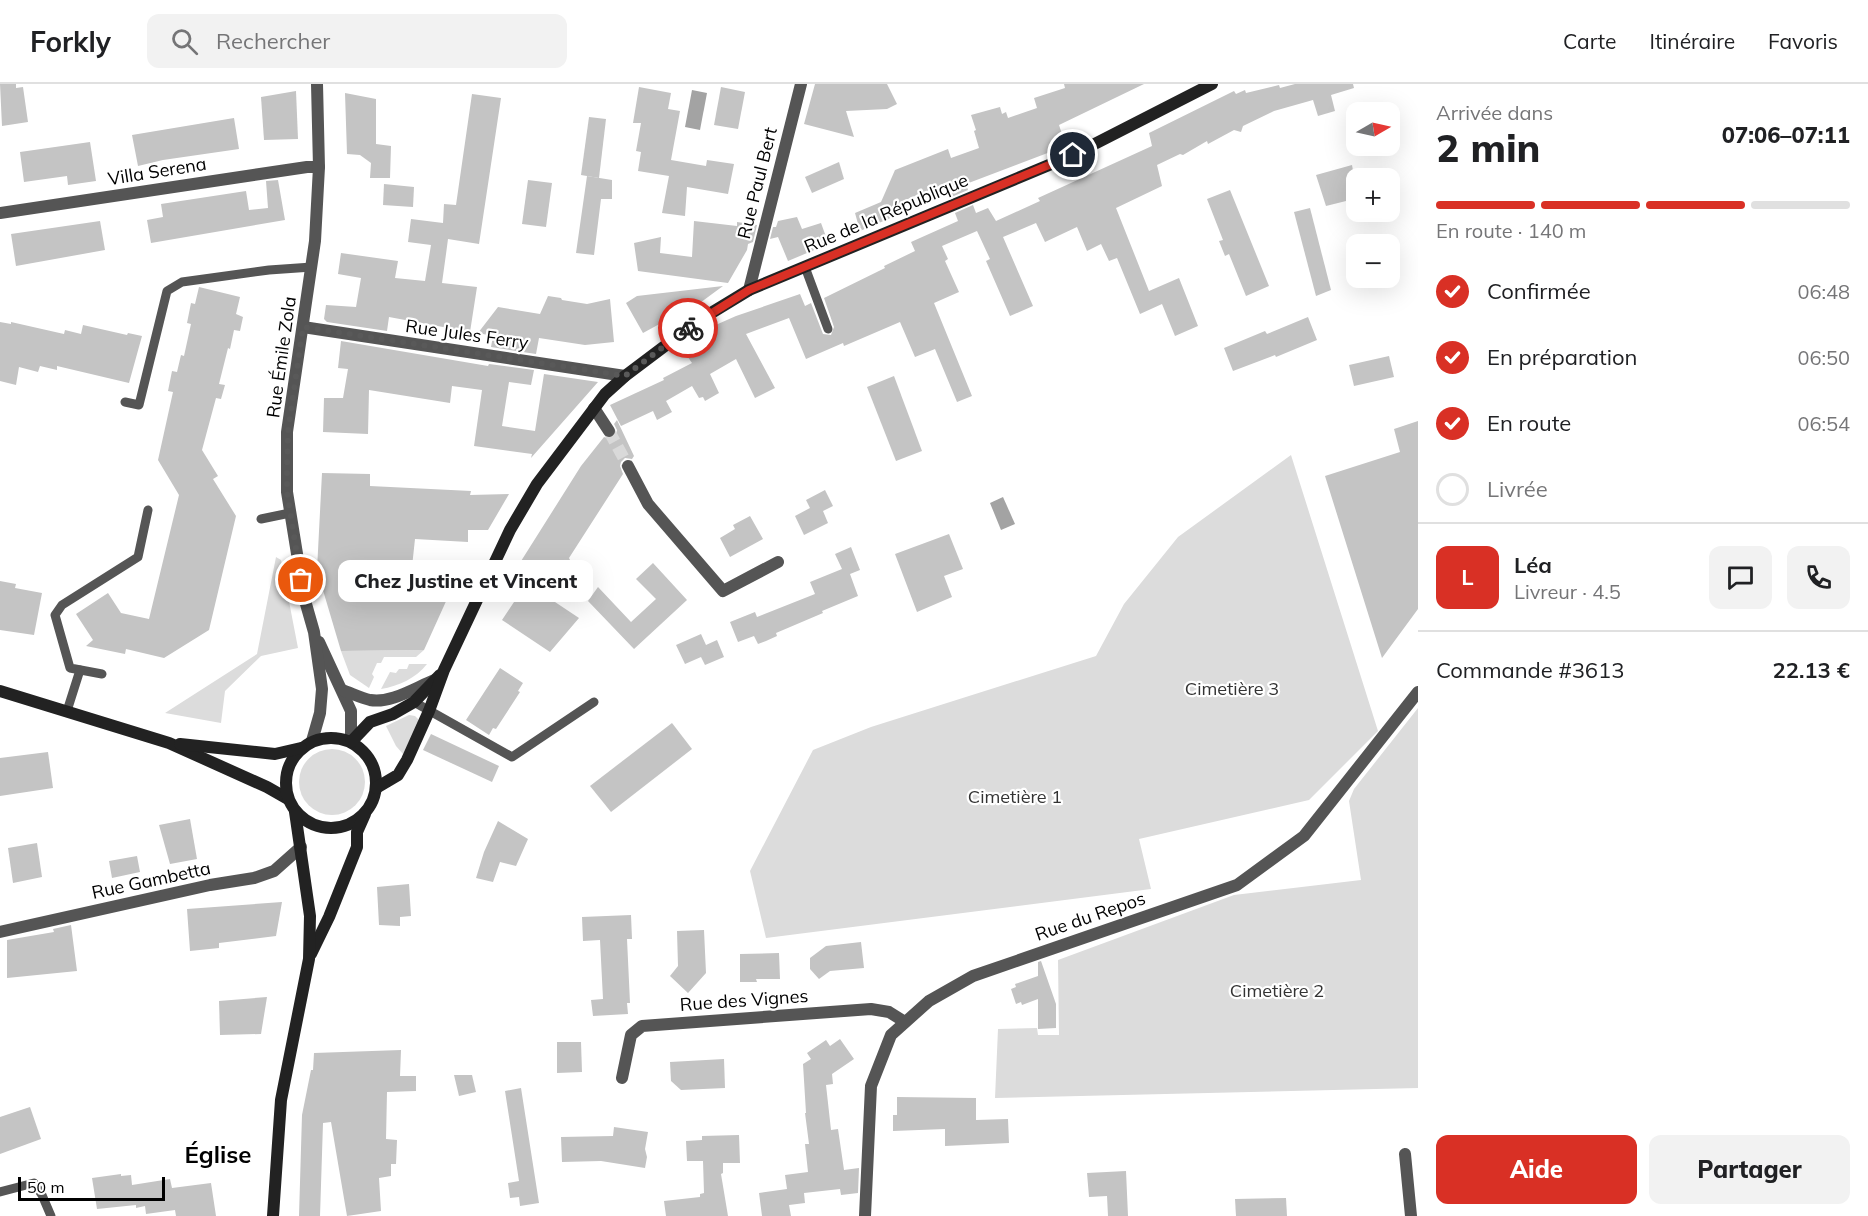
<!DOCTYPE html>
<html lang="fr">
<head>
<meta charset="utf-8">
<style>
	:root { --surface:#fff; --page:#f2f2f2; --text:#202124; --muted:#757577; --line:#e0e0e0; --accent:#d93025 }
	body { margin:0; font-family:Mulish,sans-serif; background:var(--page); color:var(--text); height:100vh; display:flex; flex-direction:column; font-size:22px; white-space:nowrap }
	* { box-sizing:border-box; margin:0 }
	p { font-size:20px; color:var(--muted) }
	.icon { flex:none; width:33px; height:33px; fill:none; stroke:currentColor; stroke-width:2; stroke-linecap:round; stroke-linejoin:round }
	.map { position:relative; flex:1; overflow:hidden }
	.sheet { display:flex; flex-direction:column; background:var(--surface); width:450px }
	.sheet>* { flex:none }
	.needle { width:39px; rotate:81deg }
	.fabs { position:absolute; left:1346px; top:18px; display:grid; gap:12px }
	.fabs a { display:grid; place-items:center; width:54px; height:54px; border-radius:12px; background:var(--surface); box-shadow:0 6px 24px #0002; font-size:30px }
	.scale { position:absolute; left:18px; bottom:15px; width:147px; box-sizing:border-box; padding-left:6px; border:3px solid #000; border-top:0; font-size:16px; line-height:21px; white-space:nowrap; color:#000; -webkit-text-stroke:4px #fff; paint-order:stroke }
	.pin { position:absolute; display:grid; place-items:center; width:51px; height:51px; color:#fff; margin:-26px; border:3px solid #fff; border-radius:50%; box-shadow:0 2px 6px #0007 }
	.courier { position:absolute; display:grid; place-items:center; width:60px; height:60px; margin:-30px; border:4px solid #d93025; border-radius:50%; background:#fff; color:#222; box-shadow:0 2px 8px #0007 }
	.bubble { position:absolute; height:42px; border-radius:12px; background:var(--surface); box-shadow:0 6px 24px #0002; font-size:20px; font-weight:800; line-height:42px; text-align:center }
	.headline em { font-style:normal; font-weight:800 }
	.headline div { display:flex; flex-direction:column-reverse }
	.headline { display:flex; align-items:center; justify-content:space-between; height:102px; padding:0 18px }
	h1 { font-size:39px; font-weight:800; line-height:45px }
	.bar { display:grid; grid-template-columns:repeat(4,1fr); gap:9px 6px; align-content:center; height:72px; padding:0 18px }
	.bar i { height:8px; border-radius:4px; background:var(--line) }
	.bar .active { background:var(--accent) }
	.bar p { grid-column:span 4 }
	.line { display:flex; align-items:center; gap:15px; padding:0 18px; border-top:2px solid var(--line) }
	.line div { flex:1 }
	.round { display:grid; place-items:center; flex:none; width:63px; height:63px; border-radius:12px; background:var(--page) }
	ol { padding:0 18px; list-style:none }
	li { display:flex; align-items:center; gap:18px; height:66px }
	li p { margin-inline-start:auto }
	li .icon { padding:6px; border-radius:50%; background:var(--accent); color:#fff; stroke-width:4 }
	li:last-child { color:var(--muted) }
	li i { width:33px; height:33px; border:3px solid var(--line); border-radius:50% }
	.primary-button { display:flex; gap:12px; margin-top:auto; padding:12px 18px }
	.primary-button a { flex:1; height:69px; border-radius:12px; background:var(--accent); color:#fff; font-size:24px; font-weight:800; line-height:69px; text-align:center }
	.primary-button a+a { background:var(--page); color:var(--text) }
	header { display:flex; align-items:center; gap:36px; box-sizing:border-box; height:84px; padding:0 30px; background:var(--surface); border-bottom:2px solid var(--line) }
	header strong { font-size:28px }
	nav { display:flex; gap:33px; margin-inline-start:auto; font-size:21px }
	.search { width:420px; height:54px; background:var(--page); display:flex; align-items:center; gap:15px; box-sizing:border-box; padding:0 21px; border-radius:12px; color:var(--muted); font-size:22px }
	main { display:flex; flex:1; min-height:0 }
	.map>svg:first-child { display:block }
	.green { fill:#dcdcdc }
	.water { fill:#a3a3a3 }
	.building { fill:#c4c4c4 }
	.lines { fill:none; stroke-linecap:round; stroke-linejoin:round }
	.street-tunnel { stroke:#d9d9d9; stroke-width:12; stroke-dasharray:12 6; stroke-linecap:butt }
	.lane { stroke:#555; stroke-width:9 }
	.street { stroke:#555; stroke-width:12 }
	.secondary { stroke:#222; stroke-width:12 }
	.done { stroke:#595959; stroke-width:6; stroke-dasharray:0 10.8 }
	.route { stroke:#d93025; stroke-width:8 }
	.labels { text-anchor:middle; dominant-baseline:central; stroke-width:4.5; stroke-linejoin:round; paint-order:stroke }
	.street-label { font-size:18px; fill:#000; stroke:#fff }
	.park-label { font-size:18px; fill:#333; stroke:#fff }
	.district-label { font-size:24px; font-weight:bold; fill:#000; stroke:#fff }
</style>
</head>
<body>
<header>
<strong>Forkly</strong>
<div class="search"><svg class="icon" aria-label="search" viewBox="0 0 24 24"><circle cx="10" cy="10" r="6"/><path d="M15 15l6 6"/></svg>Rechercher</div>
<nav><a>Carte</a><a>Itinéraire</a><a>Favoris</a></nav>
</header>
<main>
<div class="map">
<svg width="1418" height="1132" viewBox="0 0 1418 1132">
	<rect width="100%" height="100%" fill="#fff"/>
	<!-- green -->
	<g class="green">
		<path d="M1291,371L1378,647L1309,716L1139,755L1151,805L766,854L750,787L813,666L871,643L1096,572L1124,520L1178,453Z"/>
		<path d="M276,473L281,476L298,564L261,572L225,607L221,639L165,629L257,570Z"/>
		<path d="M424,566L416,573H384L381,579H377L372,590L374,593L369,604L350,591L341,567Z"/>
		<path d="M409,580H427C416,594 399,602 381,605L390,588L396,589L399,585H407Z"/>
		<path d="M1418,624V1004L995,1014L998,945L1037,944L1038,951H1059L1058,876L1234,811L1361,796L1349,717L1354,705Z"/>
		<path d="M409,631L415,632L418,635V640L403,670L396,662L386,642Z"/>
		<circle cx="332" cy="698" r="33"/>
	</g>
	<!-- water -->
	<g class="water">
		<path d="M692,6L707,9L700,46L685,43Z"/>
		<path d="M1003,413L1015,440L1001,446L990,419Z"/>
	</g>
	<!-- building -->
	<g class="building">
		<path d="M0,0H16V4L23,3L28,38L2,42Z"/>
		<path d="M815,0H887L897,20L887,25L846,27L854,53L804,40Z"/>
		<path d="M1064,0H1144L1059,41L1066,62L966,100L968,106L949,114L944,100L903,117L907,127L860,147L855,129L881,118L895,86L948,65L951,74L979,64L974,47L976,46L971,31L1000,23L1002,30L1006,28L1008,34L1037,24L1034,14L1065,4Z"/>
		<path d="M1295,0H1353L1354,4L1331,11L1335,27L1318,32L1313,16L1274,27L1243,42L1241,48L1234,46L1208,60L1207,57L1183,71L1180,70L1157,81L1162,102L1116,124L1149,207L1179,194L1198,242L1175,252L1162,220L1140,230L1117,174L1109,177L1101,160L1087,167L1077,143L1045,158L1036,139L1003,153L1033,222L1010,232L986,177L990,175L977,147L942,162L948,175L945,177L959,208L934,219L972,312L957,318L935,265L915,273L900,238L844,262L843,259L806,275L789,234L746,250L775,304L755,314L736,275L710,290L719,309L705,317L703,313L699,314L692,302L666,317L672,328L657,336L653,327L621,342L610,321L664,296L663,294L692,279L683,266L689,262L687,256L693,251L736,232L800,210L805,222L811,219L823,250L831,251L834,243L824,214L885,184L884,182L915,167L911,158L958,137L955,129L973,121L976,129L988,124L996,137L1040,117L1038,114L1152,62L1149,49L1234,7L1236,10L1245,6L1246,9L1279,1L1280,4Z"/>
		<path d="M639,3L671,9L668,25L680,27L671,76L706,82L707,76L734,80L728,110L687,103L685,132L662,129L669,92L638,87L641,68L636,67L641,39H633Z"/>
		<path d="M721,3L745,8L738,45L714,41Z"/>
		<path d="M296,7L298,55L264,56L261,13Z"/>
		<path d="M345,9L376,15V60L391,62L390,94H370L371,79L360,71L347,70Z"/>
		<path d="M472,10L501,14L479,160L448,155L446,170L442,199L477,203L470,248L389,233L387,247L327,238L324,235L326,221L356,223L361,194L338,190L341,169L398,177L395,194L425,197L431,161L408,158L411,135L443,139L444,120L456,121Z"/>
		<path d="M589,33L606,35L599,94L581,91Z"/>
		<path d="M234,34L239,65L163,76L138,82L132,51Z"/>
		<path d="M90,58L96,97L68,101L67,92L24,98L20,68Z"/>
		<path d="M839,78L844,95L812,109L805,93Z"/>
		<path d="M1352,81L1356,104L1348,106L1350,116L1326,122L1316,91Z"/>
		<path d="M587,92L612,96V115H601L594,171L576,169Z"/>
		<path d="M278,96L285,136L151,159L147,136L163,133L161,120L246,107L249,126L268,124L266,97Z"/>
		<path d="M528,96L552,99L546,143L522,140Z"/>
		<path d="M384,100L414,103L413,123L383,121Z"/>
		<path d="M1230,106L1269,202L1246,212L1229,170L1225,172L1219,157L1223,156L1207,115Z"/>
		<path d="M1310,124L1331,206L1316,212L1294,128Z"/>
		<path d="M797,133L802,145L821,139L828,158L819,164L788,177L778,153L770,155L773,143H776L778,137Z"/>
		<path d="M100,137L105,166L16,182L11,150Z"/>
		<path d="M694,137L737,142V138L757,141L753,158L748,160L747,166L728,199L638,187L634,159L661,153L660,169L692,173Z"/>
		<path d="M723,202L678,235L676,231L643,249L626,219L637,212Z"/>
		<path d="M199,203L240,213L236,230L243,233L240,247L234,246L230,265L228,264L219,300L225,301L221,315L216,314L202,366L218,392L213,395L236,432L209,546L164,574L126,565L125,570L86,562L93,556L76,530L108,509L121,529L149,535L179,411L158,376L173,308L168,307L172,287L177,288L181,271L184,272L191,240L187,239L191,219L195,220Z"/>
		<path d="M548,212L561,214L562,216L587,220L610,215L614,258L585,261L539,254L536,270L491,263L493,252L478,249L498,223L540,230Z"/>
		<path d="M1308,233L1317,256L1276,273L1275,271L1233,287L1224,264L1265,247L1267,250Z"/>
		<path d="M0,238L11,240V238L64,250L65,246L81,250L83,241L127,251L128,249L142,252L129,299L57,282V286L40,282L38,288L19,283L16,301L0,297Z"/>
		<path d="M341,257L488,282L489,280L534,286L531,301L509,298L502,342L535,347L544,290L598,298L531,374L532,370L474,362L482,306L452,302L450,319L369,306L368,350L323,348L324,314H343L348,285L338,284Z"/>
		<path d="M1389,272L1394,293L1354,302L1349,281Z"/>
		<path d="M894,292L922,367L896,377L867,303Z"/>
		<path d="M617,336L634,372L632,375L625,374L621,378L620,382L623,390L569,474L570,476L549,514L579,534L550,568L502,536L518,512L506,501L581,382L604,353L610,355L616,351L617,346L614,340Z"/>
		<path d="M1418,337V525L1382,574L1325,392L1400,368L1394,345Z"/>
		<path d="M322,389L370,390V402L471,407L470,411L509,410L488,446H468V458L415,455L411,492L457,493L424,566L341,567L317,486Z"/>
		<path d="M825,406L833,422L823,427L828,439L804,451L795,432L810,424L806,416Z"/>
		<path d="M750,432L763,455L730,473L720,454L735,445L733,441Z"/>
		<path d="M949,450L963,485L944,492L952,513L917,528L895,470Z"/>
		<path d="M851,463L860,486L850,490L858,512L822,527L823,529L776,549L777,552L766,557L758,560L754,552L738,558L730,538L755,528L757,533L815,510L810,498L842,485L835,470Z"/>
		<path d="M653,479L687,516L634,565L588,517L598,503L631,538L656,515L636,495Z"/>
		<path d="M0,497L16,500L15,504L42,509L34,551L0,546Z"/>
		<path d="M701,550L706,561L717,556L724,573L705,581L701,573L685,580L676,561Z"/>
		<path d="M500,584L523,599L518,607L520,608L496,645L493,644L489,651L466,636Z"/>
		<path d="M672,639L692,665L611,728L590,702Z"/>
		<path d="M431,650L499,682L492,698L423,666Z"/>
		<path d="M48,668L53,704L0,712V674Z"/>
		<path d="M190,735L197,775L170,780L159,741Z"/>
		<path d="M498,737L528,755L516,782L500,778L493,798L476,794L484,768Z"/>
		<path d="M37,759L42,793L13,799L8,764Z"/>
		<path d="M137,772L140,788L112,794L109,777Z"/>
		<path d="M409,800L411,832L400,833V842L379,841L377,803Z"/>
		<path d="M282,818L276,852L219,859V864L190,867L187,825Z"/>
		<path d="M631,831L632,855H627L630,919H627L628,930L593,932L591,916L603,915L600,856L583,857L582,833Z"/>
		<path d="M71,841L77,887L7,894V856L54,848L53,845Z"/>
		<path d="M704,846L706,889L688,909L670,892L678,882L677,847Z"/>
		<path d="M861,858L864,884L830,887L819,895L810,885V874L826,862Z"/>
		<path d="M779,869L780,895H756L757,898H740V870Z"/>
		<path d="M1041,877L1056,920V944L1038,945V915L1022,921L1021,918L1016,920L1011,905L1016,903L1015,900L1038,892V878Z"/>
		<path d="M267,913L261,950L220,951L219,917Z"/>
		<path d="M840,955L854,975L832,990L833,1000L826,1001L831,1046L838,1045L844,1086L859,1084L858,1109L841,1111L840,1105L804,1109L805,1119L789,1121L791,1132H762L759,1109L787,1105L785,1091L808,1088L805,1060H809L805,1029H806L803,980L811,975L807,969L826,956L830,962Z"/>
		<path d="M557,958H581L582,988L557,989Z"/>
		<path d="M401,966L400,992H416V1007L387,1008L386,1055L397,1056L396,1080H391V1092L379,1094L381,1127L347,1132L331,1038L323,1039L320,1132H299L302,1031L311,986H313L314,969Z"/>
		<path d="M724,975L725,1004L681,1006L671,997L670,978Z"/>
		<path d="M454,991H472L476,1008L459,1012Z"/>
		<path d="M521,1004L539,1119L520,1122L519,1113L510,1114L508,1099L519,1097L505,1007Z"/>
		<path d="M897,1013L976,1014V1036L1008,1035L1009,1059L945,1062V1045L893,1047V1031H897Z"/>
		<path d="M30,1023L41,1055L0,1070V1033Z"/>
		<path d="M614,1043L648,1048L645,1065L647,1073L645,1084L601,1077L562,1078L561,1053L613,1052Z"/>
		<path d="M739,1051L740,1079H723V1089L721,1090L728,1132H666L664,1117L700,1113V1110L704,1109L703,1077H687L686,1057L702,1056V1052Z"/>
		<path d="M1126,1087L1128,1132H1108L1107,1112L1089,1113L1087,1089Z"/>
		<path d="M121,1090V1092L131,1091L132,1101L170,1095L172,1104L211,1099L216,1132H176L175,1126L146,1130L145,1122L136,1124V1121L97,1125L92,1094Z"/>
		<path d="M1286,1114L1287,1132H1236L1235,1115Z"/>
	</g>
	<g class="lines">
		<!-- street-tunnel -->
		<path class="street-tunnel" d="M609,347L628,382"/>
		<!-- lane -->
		<g class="lane">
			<path d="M805,183L828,245"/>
			<path d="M125,318L139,321L167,207L182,198L269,186L312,183"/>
			<path d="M261,435L290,429"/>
			<path d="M102,590L70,584L55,531L62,521L138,473L148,426"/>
			<path d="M414,618L512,673L594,618"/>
			<path d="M67,627L80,586"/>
			<path d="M0,1108L34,1099L42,1111L51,1132"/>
		</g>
		<!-- street -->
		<g class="street">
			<path d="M0,129L307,83H319"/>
			<path d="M749,206L801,0"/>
			<path d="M303,243L625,292"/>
			<path d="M594,324L609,347"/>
			<path d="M628,382L648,420L723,507L778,478"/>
			<path d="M319,558L351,627V658"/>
			<path d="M342,606C351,609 361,614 370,616C391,620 416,603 435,596"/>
			<path d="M312,657L320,629L322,605L314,548L304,513L287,408V348L315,157L319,83L317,0"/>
			<path d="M0,848L210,801L254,794L274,787L301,763"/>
			<path d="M622,994L631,951L642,942L871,925L889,928L905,938"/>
			<path d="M1405,1070L1411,1132"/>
			<path d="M865,1132L871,1002L891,951L929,917L973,892L1237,801L1304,752L1418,608"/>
		</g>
		<!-- secondary -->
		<g class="secondary">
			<path d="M0,607L169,659L267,703L288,715"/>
			<circle cx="331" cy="699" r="45"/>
			<path d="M351,658L370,638L393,630L414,618L440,591"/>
			<path d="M180,660L275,670L301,664"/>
			<path d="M376,704L398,691L407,676L429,627L444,586L510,446L537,400L605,310L625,292L698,237L749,206L1073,71L1212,0"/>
			<path d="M311,870L329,833L357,763V748L365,730"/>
			<path d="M273,1132L281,1016L309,875L310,832L295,728"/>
		</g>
	</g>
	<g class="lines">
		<!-- done -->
		<path class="done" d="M301,496L287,408V388L288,348L303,243L625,292L688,244"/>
		<!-- route -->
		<path class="route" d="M688,244L749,206L1073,71"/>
	</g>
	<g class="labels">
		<!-- street labels -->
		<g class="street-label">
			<text transform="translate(157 87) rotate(-9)">Villa Serena</text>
			<text transform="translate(757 99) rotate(-76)">Rue Paul Bert</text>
			<text transform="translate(886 129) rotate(-23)">Rue de la République</text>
			<text transform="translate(467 250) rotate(8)">Rue Jules Ferry</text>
			<text transform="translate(281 273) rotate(-82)">Rue Émile Zola</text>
			<text transform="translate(151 796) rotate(-12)">Rue Gambetta</text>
			<text transform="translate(1090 832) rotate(-19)">Rue du Repos</text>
			<text transform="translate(744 916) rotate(-4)">Rue des Vignes</text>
		</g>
		<!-- park labels -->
		<g class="park-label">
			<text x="1232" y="604">Cimetière 3</text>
			<text x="1015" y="712">Cimetière 1</text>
			<text x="1277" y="906">Cimetière 2</text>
		</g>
		<!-- district labels -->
		<g class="district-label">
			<text x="218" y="1070">Église</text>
		</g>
	</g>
</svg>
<div class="fabs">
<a><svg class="needle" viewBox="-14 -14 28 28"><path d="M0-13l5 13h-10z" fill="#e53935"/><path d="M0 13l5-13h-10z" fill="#757577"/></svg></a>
<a>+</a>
<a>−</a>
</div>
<div class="scale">50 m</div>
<div class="pin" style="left:301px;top:496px;background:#ea580c"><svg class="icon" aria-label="bag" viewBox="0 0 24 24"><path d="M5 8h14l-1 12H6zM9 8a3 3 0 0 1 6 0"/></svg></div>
<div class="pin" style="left:1073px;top:71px;background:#1f2937"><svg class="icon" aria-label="home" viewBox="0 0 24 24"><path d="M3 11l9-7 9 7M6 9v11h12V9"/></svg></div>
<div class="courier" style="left:688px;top:244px"><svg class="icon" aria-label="bike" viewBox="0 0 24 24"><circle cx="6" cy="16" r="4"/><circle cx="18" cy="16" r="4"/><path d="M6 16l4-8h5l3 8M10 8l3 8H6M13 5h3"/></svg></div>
<div class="bubble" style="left:338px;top:476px;width:255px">Chez Justine et Vincent</div>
</div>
<section class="sheet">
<div class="headline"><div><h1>2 min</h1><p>Arrivée dans</p></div><em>07:06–07:11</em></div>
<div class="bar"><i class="active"></i><i class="active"></i><i class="active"></i><i></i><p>En route · 140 m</p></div>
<ol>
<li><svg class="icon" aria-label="check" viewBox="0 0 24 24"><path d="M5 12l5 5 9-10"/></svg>Confirmée<p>06:48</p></li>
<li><svg class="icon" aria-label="check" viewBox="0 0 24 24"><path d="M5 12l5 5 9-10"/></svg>En préparation<p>06:50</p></li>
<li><svg class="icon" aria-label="check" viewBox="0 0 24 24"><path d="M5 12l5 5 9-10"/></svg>En route<p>06:54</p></li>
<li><i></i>Livrée</li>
</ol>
<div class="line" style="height:108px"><b class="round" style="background:var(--accent);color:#fff">L</b><div><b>Léa</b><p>Livreur · 4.5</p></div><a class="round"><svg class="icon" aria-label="chat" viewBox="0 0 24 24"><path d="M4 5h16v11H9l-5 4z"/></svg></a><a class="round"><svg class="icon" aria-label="phone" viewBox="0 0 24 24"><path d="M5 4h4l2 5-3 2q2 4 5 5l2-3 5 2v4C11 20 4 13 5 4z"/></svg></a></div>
<div class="line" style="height:78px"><div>Commande #3613</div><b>22.13 €</b></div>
<div class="primary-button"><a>Aide</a><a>Partager</a></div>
</section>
</main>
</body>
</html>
